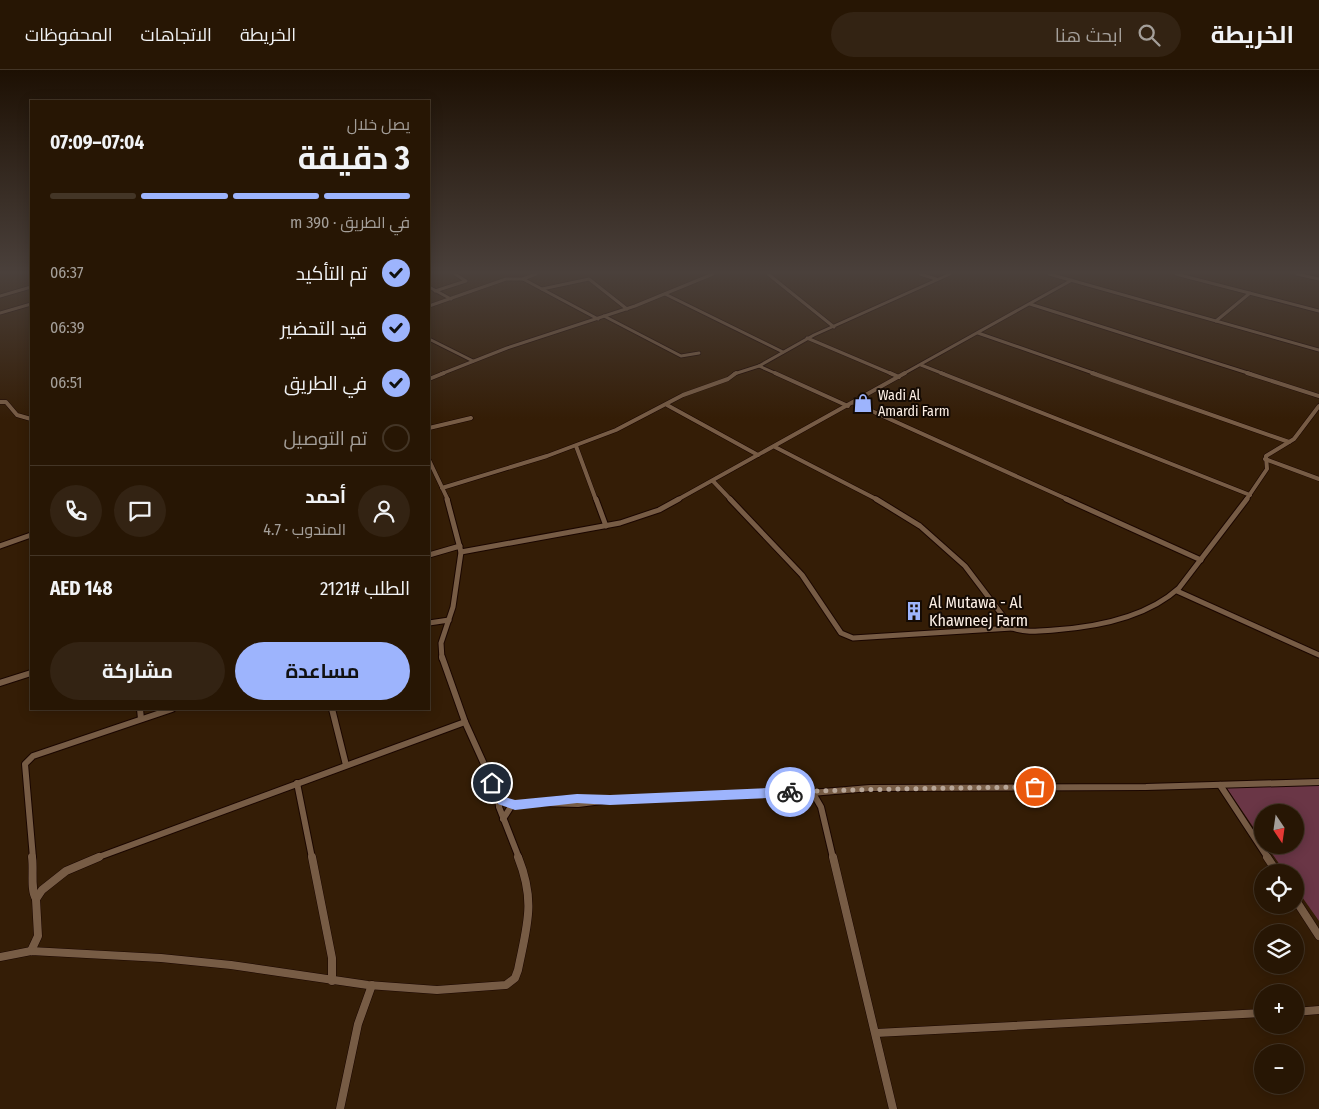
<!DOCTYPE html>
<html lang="ar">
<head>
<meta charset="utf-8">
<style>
	:root { --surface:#271604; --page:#332313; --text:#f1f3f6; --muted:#a49f9a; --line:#433526; --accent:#9db4fd }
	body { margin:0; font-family:"Fira Sans Condensed",Cairo,sans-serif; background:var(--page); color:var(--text); direction:rtl; height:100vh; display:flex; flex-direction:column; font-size:19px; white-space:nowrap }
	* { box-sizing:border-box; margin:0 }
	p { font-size:16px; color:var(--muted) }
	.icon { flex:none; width:28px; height:28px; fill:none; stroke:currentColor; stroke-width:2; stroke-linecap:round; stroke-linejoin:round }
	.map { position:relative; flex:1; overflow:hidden; direction:ltr }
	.details { position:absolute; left:30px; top:30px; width:400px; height:610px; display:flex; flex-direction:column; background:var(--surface); border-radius:0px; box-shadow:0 2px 12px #0003,0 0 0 1px var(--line); direction:rtl }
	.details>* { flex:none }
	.needle { width:32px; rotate:167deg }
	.buttons { position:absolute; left:1254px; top:734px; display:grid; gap:10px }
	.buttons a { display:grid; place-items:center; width:50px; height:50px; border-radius:50%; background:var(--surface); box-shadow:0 2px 12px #0003,0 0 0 1px var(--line); font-size:25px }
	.pin { position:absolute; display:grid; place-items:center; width:42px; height:42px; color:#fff; margin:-21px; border:2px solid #fff; border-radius:50%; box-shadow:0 1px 5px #0007 }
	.courier { position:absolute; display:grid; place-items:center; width:50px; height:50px; margin:-25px; border:4px solid #9db4fd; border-radius:50%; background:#fff; color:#222; box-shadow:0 1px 6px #0007 }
	.summary em { font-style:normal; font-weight:700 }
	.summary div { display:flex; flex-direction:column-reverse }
	.summary { display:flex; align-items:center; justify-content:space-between; height:85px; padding:0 20px }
	h1 { font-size:32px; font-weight:700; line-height:38px }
	.bar { display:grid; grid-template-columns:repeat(4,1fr); gap:8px 5px; align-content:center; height:60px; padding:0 20px }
	.bar i { height:6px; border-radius:4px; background:var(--line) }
	.bar .on { background:var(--accent) }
	.bar p { grid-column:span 4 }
	.line { display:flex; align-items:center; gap:12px; padding:0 20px; border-top:1px solid var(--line) }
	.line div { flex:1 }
	.round { display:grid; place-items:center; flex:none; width:52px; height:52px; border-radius:26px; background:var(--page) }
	ol { padding:0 20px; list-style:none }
	li { display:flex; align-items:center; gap:15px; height:55px }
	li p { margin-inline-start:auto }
	li .icon { padding:5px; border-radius:50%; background:var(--accent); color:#111; stroke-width:4 }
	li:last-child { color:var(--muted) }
	li i { width:28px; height:28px; border:2px solid var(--line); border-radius:50% }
	.primary-button { display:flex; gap:10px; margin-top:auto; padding:10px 20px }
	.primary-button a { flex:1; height:58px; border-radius:30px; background:var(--accent); color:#111; font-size:20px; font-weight:700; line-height:58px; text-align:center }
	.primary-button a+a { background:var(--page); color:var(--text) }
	header { display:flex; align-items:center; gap:30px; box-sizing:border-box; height:70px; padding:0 25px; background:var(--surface); border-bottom:1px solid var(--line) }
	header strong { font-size:24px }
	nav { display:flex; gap:28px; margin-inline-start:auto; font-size:18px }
	.search { width:350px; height:45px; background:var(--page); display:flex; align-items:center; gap:12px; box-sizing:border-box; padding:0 18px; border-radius:28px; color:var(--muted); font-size:19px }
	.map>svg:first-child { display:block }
	.green { fill:#6a3646 }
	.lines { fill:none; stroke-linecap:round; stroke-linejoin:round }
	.minor-far4-casing { stroke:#1a0600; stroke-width:4.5 }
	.minor-far3-casing { stroke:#1a0600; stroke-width:5 }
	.minor-far2-casing { stroke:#1a0600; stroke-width:7 }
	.minor-far1-casing { stroke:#1a0600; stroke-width:8 }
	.minor-casing { stroke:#1a0600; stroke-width:9 }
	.minor-far4 { stroke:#775c45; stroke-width:3 }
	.minor-far3 { stroke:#775c45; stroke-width:4 }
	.minor-far2 { stroke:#775c45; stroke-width:5 }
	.minor-far1 { stroke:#775c45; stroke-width:6 }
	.minor { stroke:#775c45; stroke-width:8 }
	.route { fill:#9db4fd }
	.done { stroke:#b7a698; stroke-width:5; stroke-dasharray:0 9 }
	.labels { text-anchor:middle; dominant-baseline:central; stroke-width:4; stroke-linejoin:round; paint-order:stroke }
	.far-poi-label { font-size:14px; fill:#fdf0e6; stroke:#140a03; text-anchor:start }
	.poi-label { font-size:16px; fill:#fdf0e6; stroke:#140a03; text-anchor:start }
</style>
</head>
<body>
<header>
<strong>الخريطة</strong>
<div class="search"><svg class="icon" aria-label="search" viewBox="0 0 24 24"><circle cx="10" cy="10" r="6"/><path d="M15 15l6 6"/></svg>ابحث هنا</div>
<nav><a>الخريطة</a><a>الاتجاهات</a><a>المحفوظات</a></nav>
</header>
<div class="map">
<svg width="1319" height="1039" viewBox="0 0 1319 1039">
	<rect width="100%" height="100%" fill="#341d06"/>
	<!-- green -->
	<path class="green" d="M1319,713V851L1295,817V802H1285L1266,775H1295V742H1262V770L1224,714Z"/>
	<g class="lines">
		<!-- minor-far4 casing -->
		<g class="minor-far4-casing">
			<g id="minor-far4">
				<path d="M768,204L834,257"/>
				<path d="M920,204L936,209"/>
				<path d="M1049,204L1319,280"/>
				<path d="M1176,204L1319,241"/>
				<path d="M1297,204L1319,209"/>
				<path d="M523,209L536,204"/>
				<path d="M429,217L451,229"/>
				<path d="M542,219L589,209L627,239"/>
				<path d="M435,221L466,211L455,204"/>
				<path d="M665,224L783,282"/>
				<path d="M0,226L31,217"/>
				<path d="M1030,234L1251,304"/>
				<path d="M429,236L506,209H523L598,249"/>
				<path d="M0,243L31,234"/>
				<path d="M604,246L681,286L699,283"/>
				<path d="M1216,251L1250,223"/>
				<path d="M978,263L1096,304"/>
				<path d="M807,268L892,304"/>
				<path d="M429,269L473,291"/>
				<path d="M921,295L944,304"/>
				<path d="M759,296L777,304"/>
				<path d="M441,304L507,278L635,236L713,204"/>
				<path d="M734,304L759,296L814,265L950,204"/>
				<path d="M903,304L1072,210"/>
			</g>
		</g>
		<!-- minor-far3 casing -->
		<g class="minor-far3-casing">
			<g id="minor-far3">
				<path d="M775,303L848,336"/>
				<path d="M890,303L899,307"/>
				<path d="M941,303L1250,425"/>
				<path d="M1092,303L1289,372"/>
				<path d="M1247,303L1319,326"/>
				<path d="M429,309L444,303"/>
				<path d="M0,332H6L17,345L31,349"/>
				<path d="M854,333L1069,430"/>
				<path d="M667,335L758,385"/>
				<path d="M429,358L471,348"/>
				<path d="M576,376L596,430"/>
				<path d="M775,377L878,430"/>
				<path d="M1265,389L1319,409"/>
				<path d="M429,390L448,430"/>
				<path d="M713,411L731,430"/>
				<path d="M442,418L547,386L616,360L683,325L728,309L736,303"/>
				<path d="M677,430L905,303"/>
				<path d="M1246,430L1267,399L1266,386L1294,369L1319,336"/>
			</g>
		</g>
		<!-- minor-far2 casing -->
		<g class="minor-far2-casing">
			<g id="minor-far2">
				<path d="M596,429L606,456"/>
				<path d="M730,429L802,505L841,563L853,568L1012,558"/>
				<path d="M876,429L920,456L965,496L1012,558C1026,563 1039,561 1054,560C1097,557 1146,548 1179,518L1247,429"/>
				<path d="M1066,429L1201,490"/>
				<path d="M0,476L31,465"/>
				<path d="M461,482L620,453L659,440L679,429"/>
				<path d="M429,485L460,476"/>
				<path d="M1177,521L1319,585"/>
				<path d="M429,553L449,550"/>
				<path d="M442,589L441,573L453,537L461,482L447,429"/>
			</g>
		</g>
		<!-- minor-far1 casing -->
		<g class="minor-far1-casing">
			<g id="minor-far1">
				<path d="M442,587L465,652L498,725L504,732L515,735L565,729H603"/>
				<path d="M0,613L31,603"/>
				<path d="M140,639L141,649"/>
				<path d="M332,639L346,695"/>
				<path d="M297,713L312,788"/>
				<path d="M1220,715L1268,788"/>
				<path d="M811,723L870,718L1146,717L1319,712"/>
				<path d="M498,725L499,737L519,788"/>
				<path d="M541,733L578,734L610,730L801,722L814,725L821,737L833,788"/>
				<path d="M503,749L512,735"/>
				<path d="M33,788L25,694L33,686L172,639"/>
				<path d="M96,788L465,652"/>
			</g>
		</g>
		<!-- minor casing -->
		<g class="minor-casing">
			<g id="minor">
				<path d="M32,787C34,800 30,819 36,829"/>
				<path d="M312,787L332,888V911"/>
				<path d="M833,787L893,1039"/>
				<path d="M1267,787L1277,802"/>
				<path d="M1295,829L1319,866"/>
				<path d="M31,881L38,866L36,829L42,820L66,801L99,787"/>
				<path d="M0,887L31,881L161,888L231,895L368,915L437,920L506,915L515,908L518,900C527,855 536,832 518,787"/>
				<path d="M1295,942L1319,940"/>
				<path d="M876,963L1262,943"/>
				<path d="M340,1039L358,954L372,915"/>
			</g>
		</g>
		<!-- minor-far4 -->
		<use href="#minor-far4" class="minor-far4"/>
		<!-- minor-far3 -->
		<use href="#minor-far3" class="minor-far3"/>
		<!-- minor-far2 -->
		<use href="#minor-far2" class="minor-far2"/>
		<!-- minor-far1 -->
		<use href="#minor-far1" class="minor-far1"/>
		<!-- minor -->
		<use href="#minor" class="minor"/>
	</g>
	<!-- sky -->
	<linearGradient id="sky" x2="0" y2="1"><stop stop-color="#1d1003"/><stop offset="0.58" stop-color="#4a403b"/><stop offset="1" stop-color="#4a403b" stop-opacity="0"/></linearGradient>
	<rect width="1319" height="349" fill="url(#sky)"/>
	<!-- route -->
	<path class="route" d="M492,708L496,710L505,727L515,730L577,724L610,725L790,717L795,722L790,727L610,735L577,733L515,740L498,734L487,713Z"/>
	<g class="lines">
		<!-- done -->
		<path class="done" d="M790,722C871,719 953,718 1035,717"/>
	</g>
	<!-- icons -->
	<defs>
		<g id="shop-bare" transform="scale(1.5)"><path d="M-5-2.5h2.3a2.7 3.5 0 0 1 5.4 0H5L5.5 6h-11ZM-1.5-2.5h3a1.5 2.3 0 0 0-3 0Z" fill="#9db4fd" stroke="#140a03" stroke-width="2.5" paint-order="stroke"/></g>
		<g id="building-bare" transform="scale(1.5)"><path d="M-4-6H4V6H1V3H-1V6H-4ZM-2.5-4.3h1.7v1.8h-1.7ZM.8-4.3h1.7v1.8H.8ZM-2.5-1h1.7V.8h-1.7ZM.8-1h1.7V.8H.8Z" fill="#9db4fd" stroke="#140a03" stroke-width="2.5" paint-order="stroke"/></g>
	</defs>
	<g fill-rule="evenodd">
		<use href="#shop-bare" x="863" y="333"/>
		<use href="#building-bare" x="914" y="541"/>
	</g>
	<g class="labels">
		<!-- far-poi labels -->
		<g class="far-poi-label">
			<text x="878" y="325">Wadi Al<tspan x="878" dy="16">Amardi Farm</tspan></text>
		</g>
		<!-- poi labels -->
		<g class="poi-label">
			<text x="929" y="532">Al Mutawa - Al<tspan x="929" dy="18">Khawneej Farm</tspan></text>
		</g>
	</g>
</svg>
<div class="buttons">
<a><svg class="needle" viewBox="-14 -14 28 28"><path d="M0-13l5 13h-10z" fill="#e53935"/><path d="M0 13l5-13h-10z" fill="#a49f9a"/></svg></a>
<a><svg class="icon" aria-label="locate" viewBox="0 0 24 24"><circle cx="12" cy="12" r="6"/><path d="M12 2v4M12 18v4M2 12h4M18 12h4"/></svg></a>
<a><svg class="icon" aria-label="layers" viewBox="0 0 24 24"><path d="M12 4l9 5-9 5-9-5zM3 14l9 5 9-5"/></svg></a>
<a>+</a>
<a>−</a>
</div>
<div class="pin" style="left:1035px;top:717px;background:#ea580c"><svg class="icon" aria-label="bag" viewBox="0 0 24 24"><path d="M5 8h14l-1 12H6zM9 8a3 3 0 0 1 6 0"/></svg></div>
<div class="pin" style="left:492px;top:713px;background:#1f2937"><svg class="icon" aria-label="home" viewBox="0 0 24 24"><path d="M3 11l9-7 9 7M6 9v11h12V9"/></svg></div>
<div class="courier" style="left:790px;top:722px"><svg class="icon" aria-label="bike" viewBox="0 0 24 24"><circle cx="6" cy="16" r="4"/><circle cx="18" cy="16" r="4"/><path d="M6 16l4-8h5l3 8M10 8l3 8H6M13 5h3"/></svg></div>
<section class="details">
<div class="summary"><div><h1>3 دقيقة</h1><p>يصل خلال</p></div><em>07:04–07:09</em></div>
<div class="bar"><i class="on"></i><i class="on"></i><i class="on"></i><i></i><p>في الطريق · 390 m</p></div>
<ol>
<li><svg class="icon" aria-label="check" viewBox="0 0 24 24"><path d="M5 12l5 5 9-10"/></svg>تم التأكيد<p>06:37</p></li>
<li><svg class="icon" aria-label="check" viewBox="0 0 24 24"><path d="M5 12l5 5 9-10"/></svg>قيد التحضير<p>06:39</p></li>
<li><svg class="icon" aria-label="check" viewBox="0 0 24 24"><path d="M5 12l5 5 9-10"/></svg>في الطريق<p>06:51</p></li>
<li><i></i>تم التوصيل</li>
</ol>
<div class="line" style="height:90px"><a class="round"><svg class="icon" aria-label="person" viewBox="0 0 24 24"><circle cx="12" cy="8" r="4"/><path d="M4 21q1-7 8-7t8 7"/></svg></a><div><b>أحمد</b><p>المندوب · 4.7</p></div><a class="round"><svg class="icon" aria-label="chat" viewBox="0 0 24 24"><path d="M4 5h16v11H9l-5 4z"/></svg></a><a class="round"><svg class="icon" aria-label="phone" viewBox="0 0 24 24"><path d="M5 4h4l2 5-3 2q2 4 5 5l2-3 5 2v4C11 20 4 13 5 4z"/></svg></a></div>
<div class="line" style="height:65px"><div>الطلب #2121</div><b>AED 148</b></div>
<div class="primary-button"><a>مساعدة</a><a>مشاركة</a></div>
</section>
</div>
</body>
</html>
